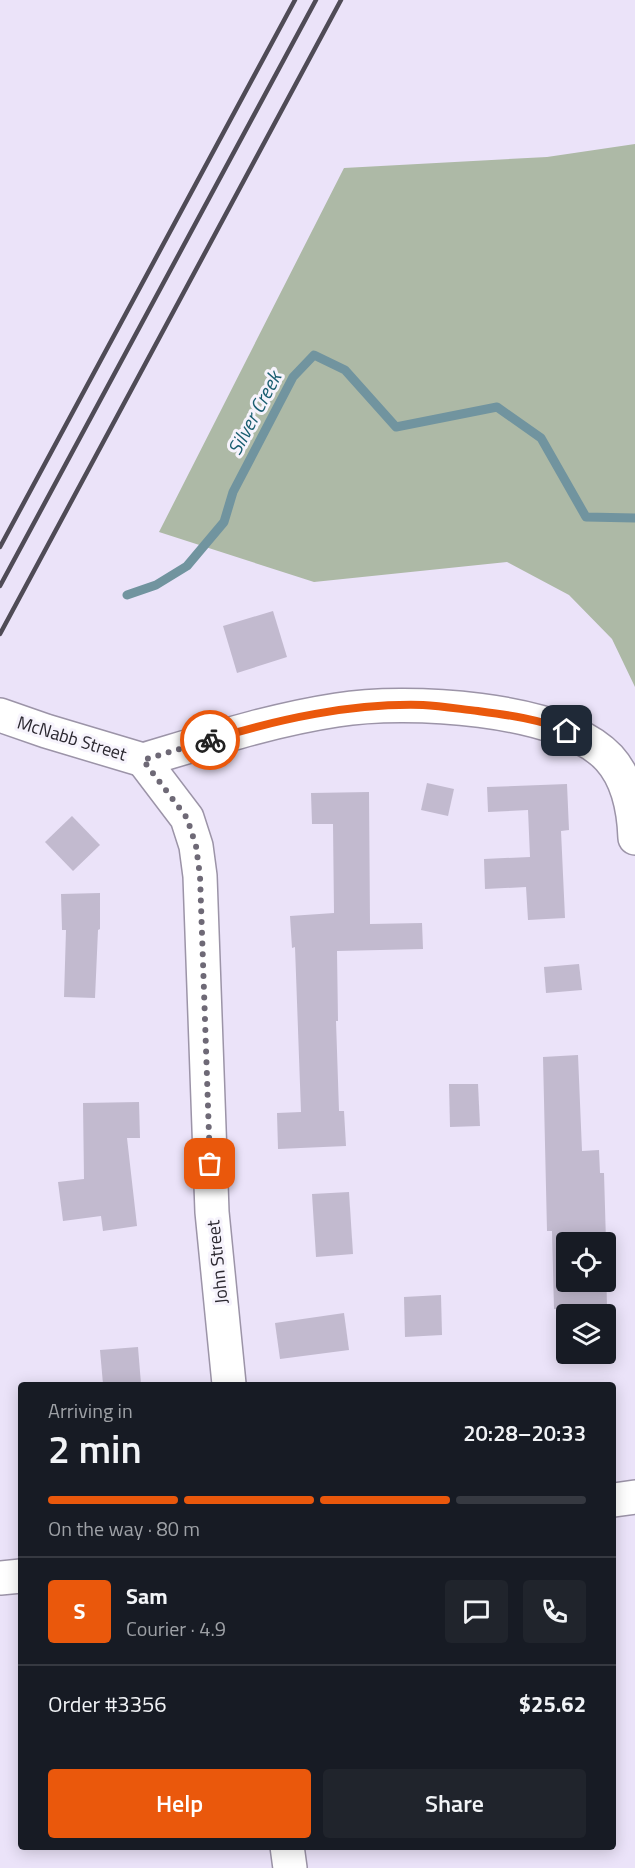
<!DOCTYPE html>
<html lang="en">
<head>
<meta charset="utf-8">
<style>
	:root { --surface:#171b24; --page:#20242c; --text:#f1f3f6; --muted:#9ea1a6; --line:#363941; --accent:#ea580c }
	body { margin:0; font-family:"Titillium Web",sans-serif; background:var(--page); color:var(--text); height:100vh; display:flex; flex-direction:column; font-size:22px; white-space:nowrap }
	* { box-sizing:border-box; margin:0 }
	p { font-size:20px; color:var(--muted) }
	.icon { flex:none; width:33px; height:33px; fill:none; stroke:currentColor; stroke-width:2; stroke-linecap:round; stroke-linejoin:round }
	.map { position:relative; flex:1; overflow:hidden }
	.sheet { position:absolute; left:18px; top:1382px; width:598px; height:468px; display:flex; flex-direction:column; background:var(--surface); border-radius:6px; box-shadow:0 3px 15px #0003 }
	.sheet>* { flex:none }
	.buttons { position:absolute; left:556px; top:1232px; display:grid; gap:12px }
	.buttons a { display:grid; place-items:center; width:60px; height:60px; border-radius:6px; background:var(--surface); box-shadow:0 3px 15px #0003; font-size:30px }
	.pin { position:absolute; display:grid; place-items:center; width:51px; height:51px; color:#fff; margin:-26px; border-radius:12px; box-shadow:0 3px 9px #0006 }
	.courier { position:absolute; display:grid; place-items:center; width:60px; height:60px; margin:-30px; border:4px solid #ea580c; border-radius:50%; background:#fff; color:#222; box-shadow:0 2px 8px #0007 }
	.head em { font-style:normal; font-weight:600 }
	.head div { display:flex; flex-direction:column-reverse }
	.head { display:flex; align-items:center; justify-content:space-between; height:102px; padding:0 30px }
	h1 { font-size:39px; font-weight:600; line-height:45px }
	.bar { display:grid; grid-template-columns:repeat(4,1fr); gap:9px 6px; align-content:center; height:72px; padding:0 30px }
	.bar i { height:8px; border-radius:4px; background:var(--line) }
	.bar .selected { background:var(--accent) }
	.bar p { grid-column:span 4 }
	.line { display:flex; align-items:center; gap:15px; padding:0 30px; border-top:2px solid var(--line) }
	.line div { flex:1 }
	.round { display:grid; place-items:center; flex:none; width:63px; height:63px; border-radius:6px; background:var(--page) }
	.cta { display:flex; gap:12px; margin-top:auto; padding:12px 30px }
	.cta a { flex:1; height:69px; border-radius:6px; background:var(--accent); color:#fff; font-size:24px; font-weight:600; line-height:69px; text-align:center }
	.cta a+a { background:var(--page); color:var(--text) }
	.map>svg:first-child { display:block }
	.green { fill:#adb9a6 }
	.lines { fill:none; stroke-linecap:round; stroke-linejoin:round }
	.stream { stroke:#71949f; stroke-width:9 }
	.building { fill:#c2bacf }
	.minor-casing { stroke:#9c94a8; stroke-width:36 }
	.minor { stroke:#fff; stroke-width:33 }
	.rail { stroke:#4f4b56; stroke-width:4.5 }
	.done { stroke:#6e6976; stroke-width:6; stroke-dasharray:0 10.8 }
	.route { stroke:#ea580c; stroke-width:8 }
	.labels { text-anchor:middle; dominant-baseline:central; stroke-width:6; stroke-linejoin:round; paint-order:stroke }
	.street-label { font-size:18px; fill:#2b2830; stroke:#f6f3fc }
	.water-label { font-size:20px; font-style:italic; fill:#1a5e71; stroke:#f6f3fc }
</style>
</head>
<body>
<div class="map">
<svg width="635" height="1868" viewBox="0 0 635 1868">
	<rect width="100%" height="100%" fill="#ebe3f9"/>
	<!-- green -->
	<path class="green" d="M635,144V687L612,639L569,595L507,562L314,582L159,532L344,168L547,157Z"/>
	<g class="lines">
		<!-- stream -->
		<path class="stream" d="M127,595L156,585L187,566L224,522L233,492L293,377L314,355L345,370L396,427L497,407L541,438L586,517L635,518"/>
	</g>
	<!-- building -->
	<g class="building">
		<path d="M273,611L287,657L237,673L223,626Z"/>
		<path d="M427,783L454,789L448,816L421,810Z"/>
		<path d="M567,784L569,830L561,831L565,918L528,920L526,887L485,889L484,859L530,857L528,810L488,812L487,787Z"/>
		<path d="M369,792L370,924L422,923L423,949L337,951L338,1021H336L339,1111H344L346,1146L278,1149L277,1113L301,1112L295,947L292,948L290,916L334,913L333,824H312L311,793Z"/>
		<path d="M72,816L100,845L73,871L45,842Z"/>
		<path d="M100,893V929L98,930L95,998L64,997L66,930H62L61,894Z"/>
		<path d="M579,964L582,990L546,993L544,967Z"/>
		<path d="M578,1055L582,1151L599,1150L600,1173H604L606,1242H567V1281H606V1262L607,1308L554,1309L552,1231H547L543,1057Z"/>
		<path d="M449,1084H478L480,1126L450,1127Z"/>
		<path d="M139,1102L140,1138H127L137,1226L103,1231L101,1216L63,1221L58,1182L84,1179L83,1103Z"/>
		<path d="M349,1192L353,1254L316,1257L312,1194Z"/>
		<path d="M441,1295L442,1335L405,1337L404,1297Z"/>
		<path d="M344,1313L349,1350L280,1359L275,1323Z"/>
		<path d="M138,1347L141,1384H103L100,1350Z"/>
	</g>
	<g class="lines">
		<!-- minor casing -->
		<g class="minor-casing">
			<g id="minor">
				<path d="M0,715L46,731L143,760"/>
				<path d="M143,760L187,818L196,846L200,876L212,1212L229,1384"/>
				<path d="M143,760C207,741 271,720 337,710C404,699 561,706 609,758C629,780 634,810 635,838"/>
				<path d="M614,1500L635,1497"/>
				<path d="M0,1578L21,1576"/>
				<path d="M287,1846L290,1868"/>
			</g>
		</g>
		<!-- minor -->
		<use href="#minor" class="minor"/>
		<!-- rail -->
		<g class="rail">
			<path d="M0,547L295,0"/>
			<path d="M0,586L316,0"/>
			<path d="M0,634L341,0"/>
		</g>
	</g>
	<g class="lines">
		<!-- done -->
		<path class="done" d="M210,740L143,760L187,818L196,846L200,876L210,1164"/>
		<!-- route -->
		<path class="route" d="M210,740C279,719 351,703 423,705C441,706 460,709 478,711C508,715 539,719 567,731"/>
	</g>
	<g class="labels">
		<!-- street labels -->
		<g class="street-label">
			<text transform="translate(72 738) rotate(17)">McNabb Street</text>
			<text transform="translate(217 1262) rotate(-96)">John Street</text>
		</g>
		<!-- water labels -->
		<g class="water-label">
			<text transform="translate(254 413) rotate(-62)">Silver Creek</text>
		</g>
	</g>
</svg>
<div class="buttons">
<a><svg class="icon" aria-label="locate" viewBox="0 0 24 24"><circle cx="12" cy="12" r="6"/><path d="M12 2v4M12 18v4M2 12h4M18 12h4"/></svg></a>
<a><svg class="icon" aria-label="layers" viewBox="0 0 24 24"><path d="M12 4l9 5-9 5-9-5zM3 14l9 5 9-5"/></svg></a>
</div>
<div class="pin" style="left:210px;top:1164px;background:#ea580c"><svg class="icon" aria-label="bag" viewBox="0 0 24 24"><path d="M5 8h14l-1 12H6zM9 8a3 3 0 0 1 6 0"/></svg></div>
<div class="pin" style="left:567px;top:731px;background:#1f2937"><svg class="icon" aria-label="home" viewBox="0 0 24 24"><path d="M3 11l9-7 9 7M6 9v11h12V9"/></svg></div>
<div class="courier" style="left:210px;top:740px"><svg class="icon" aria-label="bike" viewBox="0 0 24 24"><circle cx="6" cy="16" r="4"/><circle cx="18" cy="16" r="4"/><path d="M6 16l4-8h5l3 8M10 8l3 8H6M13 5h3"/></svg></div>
<section class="sheet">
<div class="head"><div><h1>2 min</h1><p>Arriving in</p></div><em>20:28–20:33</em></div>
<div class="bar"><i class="selected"></i><i class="selected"></i><i class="selected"></i><i></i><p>On the way · 80 m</p></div>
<div class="line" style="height:108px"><b class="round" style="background:var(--accent);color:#fff">S</b><div><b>Sam</b><p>Courier · 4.9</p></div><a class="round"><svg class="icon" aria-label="chat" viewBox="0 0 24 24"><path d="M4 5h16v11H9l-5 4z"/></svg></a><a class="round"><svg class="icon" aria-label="phone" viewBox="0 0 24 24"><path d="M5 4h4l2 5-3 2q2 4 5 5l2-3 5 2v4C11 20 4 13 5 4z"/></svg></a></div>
<div class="line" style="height:78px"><div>Order #3356</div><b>$25.62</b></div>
<div class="cta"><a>Help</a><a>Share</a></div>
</section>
</div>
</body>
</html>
